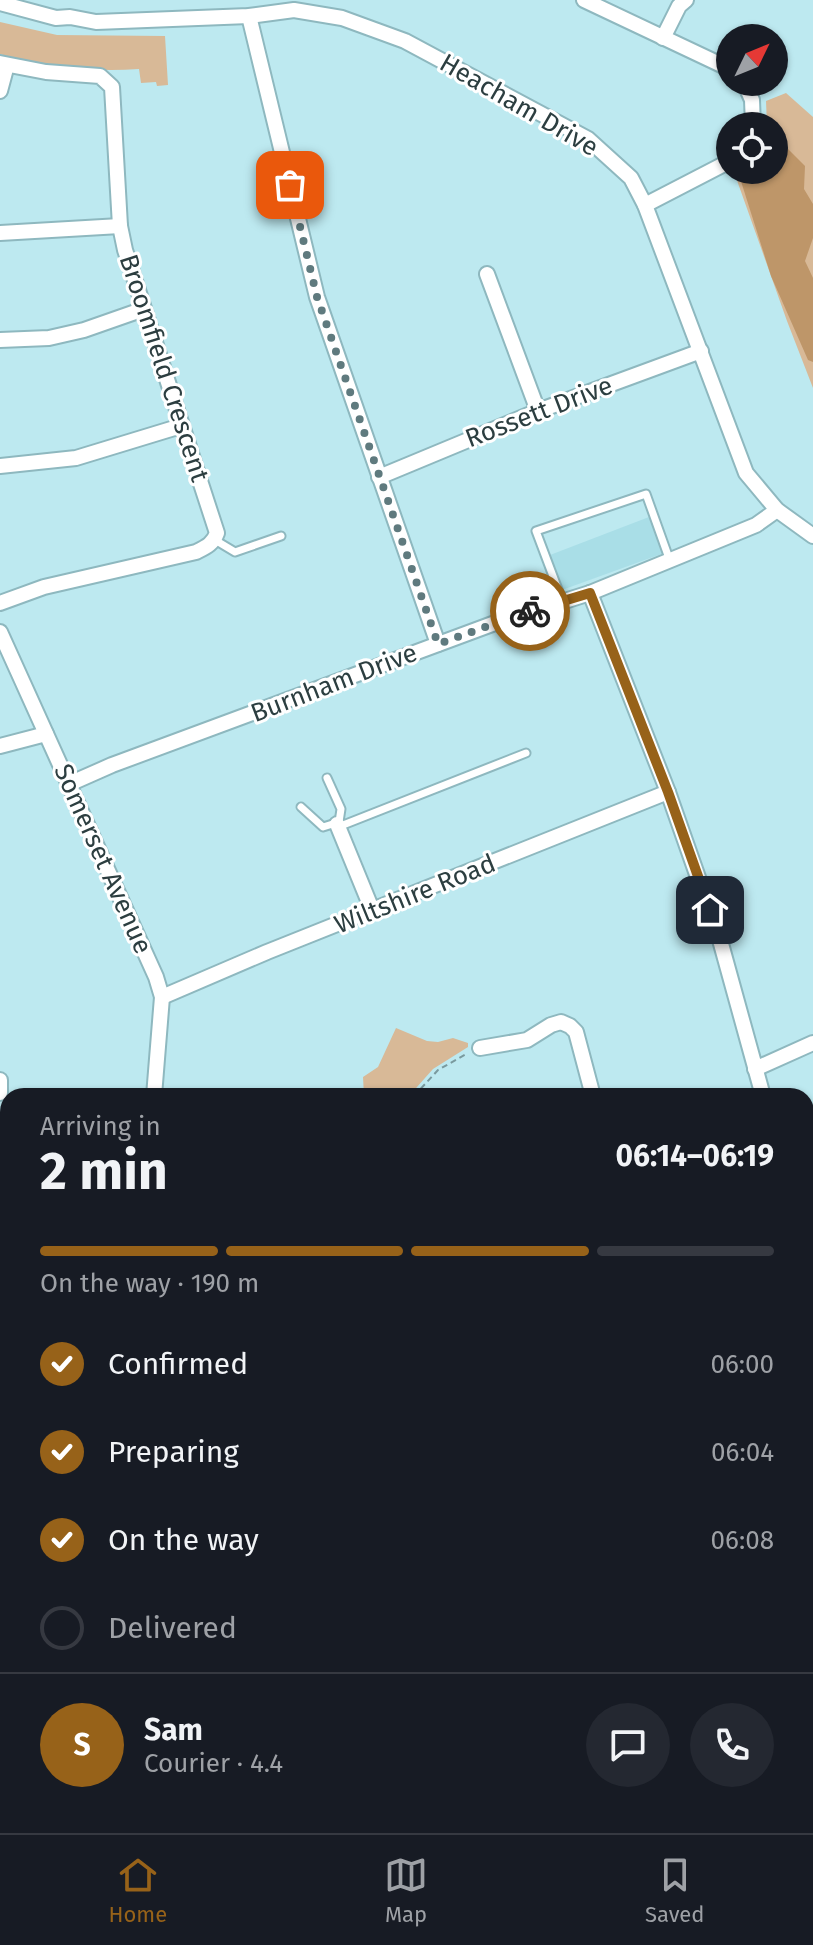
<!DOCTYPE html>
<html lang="en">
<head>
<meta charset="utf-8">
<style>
	:root { --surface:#171b24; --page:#242831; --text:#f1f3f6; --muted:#9ea1a6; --line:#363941; --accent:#976219 }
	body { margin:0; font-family:"Fira Sans",sans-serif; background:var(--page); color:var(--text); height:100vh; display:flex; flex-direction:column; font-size:30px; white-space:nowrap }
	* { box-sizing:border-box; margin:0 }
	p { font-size:26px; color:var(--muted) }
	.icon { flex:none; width:44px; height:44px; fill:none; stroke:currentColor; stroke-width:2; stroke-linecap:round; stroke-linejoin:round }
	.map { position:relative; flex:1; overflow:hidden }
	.drawer { position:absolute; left:0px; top:1088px; width:814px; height:746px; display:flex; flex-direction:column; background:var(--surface); border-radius:24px 24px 0 0; box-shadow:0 2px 6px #0004 }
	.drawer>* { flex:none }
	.needle { width:52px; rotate:47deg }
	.buttons { position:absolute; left:716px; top:24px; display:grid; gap:16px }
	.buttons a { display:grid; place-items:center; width:72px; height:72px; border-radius:50%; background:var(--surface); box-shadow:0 2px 6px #0004; font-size:40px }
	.pin { position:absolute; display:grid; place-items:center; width:68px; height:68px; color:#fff; margin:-34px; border-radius:16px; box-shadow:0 4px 12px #0006 }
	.courier { position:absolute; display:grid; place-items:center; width:80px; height:80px; margin:-40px; border:6px solid #976219; border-radius:50%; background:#fff; color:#222; box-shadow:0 2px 10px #0007 }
	.summary em { font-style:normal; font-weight:700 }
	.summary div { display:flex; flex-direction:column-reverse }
	.summary { display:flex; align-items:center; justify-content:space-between; height:136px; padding:0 40px }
	h1 { font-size:52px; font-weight:700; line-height:60px }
	.bar { display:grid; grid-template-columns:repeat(4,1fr); gap:12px 8px; align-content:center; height:96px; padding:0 40px }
	.bar i { height:10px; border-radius:6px; background:var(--line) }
	.bar .on { background:var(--accent) }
	.bar p { grid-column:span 4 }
	.line { display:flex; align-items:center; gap:20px; padding:0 40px; border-top:2px solid var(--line) }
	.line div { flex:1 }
	.round { display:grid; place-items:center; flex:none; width:84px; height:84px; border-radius:42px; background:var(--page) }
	ol { padding:0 40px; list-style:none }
	li { display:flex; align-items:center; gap:24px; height:88px }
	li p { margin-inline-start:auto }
	li .icon { padding:8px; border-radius:50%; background:var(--accent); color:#fff; stroke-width:4 }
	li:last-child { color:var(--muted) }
	li i { width:44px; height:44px; border:4px solid var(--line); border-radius:50% }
	.tab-bar { display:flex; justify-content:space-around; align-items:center; height:112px; border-top:2px solid var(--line); background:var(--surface); font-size:22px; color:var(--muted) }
	.tab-bar a { display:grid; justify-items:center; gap:4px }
	.tab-bar .on { color:var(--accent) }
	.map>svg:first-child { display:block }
	.built { fill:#a9dee7 }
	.green { fill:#d8b997 }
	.forest { fill:#be9669 }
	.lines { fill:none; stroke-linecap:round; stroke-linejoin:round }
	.service-casing { stroke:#8eb8bf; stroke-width:11 }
	.minor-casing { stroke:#8eb8bf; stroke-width:18 }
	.path { stroke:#7a9a9e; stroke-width:2; stroke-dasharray:6 4; stroke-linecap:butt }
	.service { stroke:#fff; stroke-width:7 }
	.minor { stroke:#fff; stroke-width:14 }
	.done { stroke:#5f7a7e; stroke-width:8; stroke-dasharray:0 14.4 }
	.route { stroke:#976219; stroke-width:10 }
	.labels { text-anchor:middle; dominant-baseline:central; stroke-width:6; stroke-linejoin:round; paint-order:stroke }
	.street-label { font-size:26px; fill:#2c3e40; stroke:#fff }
</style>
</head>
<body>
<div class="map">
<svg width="813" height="1833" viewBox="0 0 813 1833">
	<rect width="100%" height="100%" fill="#bde9f0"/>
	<!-- built -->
	<g class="built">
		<path d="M649,517L664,553L562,590L550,555Z"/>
		<path d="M813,1242V1638L806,1637V1246Z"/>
		<path d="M806,1807L808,1811L813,1808V1833H526L529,1826H806Z"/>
		<path d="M234,1826H489L493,1833H232Z"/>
	</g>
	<!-- green -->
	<g class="green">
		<path d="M0,22L57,35L165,36L168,85L157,86L156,82L141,83L139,69C94,72 43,68 0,54Z"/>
		<path d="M786,93L813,117V388L787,321L734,172L774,170V126H767L766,101Z"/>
		<path d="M396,1028L427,1041L438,1042L453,1038L468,1043V1047L433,1069L409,1096H364L363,1077L378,1067Z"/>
	</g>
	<!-- forest -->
	<path class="forest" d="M786,147L805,166L804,189L813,204V238L805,261L813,278V362L808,360L771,276L739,175L744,170H774V150Z"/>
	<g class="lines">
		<!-- service casing -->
		<g class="service-casing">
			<g id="service">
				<path d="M215,540L235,552L281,536"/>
				<path d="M562,600L536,531L646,494L670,561"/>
				<path d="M301,807L323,827L339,822L341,809L327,778"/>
				<path d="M338,827L526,753"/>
				<path d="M806,1518L813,1514"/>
				<path d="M806,1574L813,1591"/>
				<path d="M239,1826L244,1833"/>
				<path d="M476,1826L483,1828L508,1826"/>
				<path d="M709,1826L712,1833"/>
				<path d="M304,1833L315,1826"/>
				<path d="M639,1833L652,1826"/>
			</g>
		</g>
		<!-- minor casing -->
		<g class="minor-casing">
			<g id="minor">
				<path d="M584,0L730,69"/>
				<path d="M0,3L56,18L70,17L96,22L249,16L294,10L342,18L405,41L588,139L631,178L645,205L746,473L777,510L813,536"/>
				<path d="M249,16L317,297L438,644"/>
				<path d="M663,38L679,6L686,0"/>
				<path d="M0,63L46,72L100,76L112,87L120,226L125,250L217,533C213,544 206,547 196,552L44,587L0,603"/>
				<path d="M744,82L752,100L753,126"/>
				<path d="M0,91L7,65"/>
				<path d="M645,205L730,161"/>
				<path d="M0,233L120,226"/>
				<path d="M487,274L538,411"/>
				<path d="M0,340L49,338L84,330L144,309"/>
				<path d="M0,466L76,458L181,426"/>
				<path d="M379,477L538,411L701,351"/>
				<path d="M590,593L668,792L720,940L763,1096"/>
				<path d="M0,632L156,977L162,997L154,1096"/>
				<path d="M0,746L46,734"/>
				<path d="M69,784L112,765L495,623L590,593L756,525L777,510"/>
				<path d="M337,824L373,912"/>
				<path d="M162,997L267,952L668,792"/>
				<path d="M480,1048L527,1040L551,1025L561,1022L570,1026L576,1032L593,1096"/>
				<path d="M755,1069L813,1043"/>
				<path d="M0,1080V1093"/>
				<path d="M806,1237L813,1235"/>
				<path d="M0,1303L8,1316"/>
				<path d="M0,1453L8,1438"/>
				<path d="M0,1757L8,1753"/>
				<path d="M509,1826L511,1833"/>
				<path d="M197,1833L203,1826"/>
			</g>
		</g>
		<!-- path -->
		<g class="path">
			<path d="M414,1096L438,1070L468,1053"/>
			<path d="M806,1713L813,1724"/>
		</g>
		<!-- service -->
		<use href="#service" class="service"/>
		<!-- minor -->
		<use href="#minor" class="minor"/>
	</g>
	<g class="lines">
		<!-- done -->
		<path class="done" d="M290,185L317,297L438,644L530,611"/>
		<!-- route -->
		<path class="route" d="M530,611L590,593L668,792L710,910"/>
	</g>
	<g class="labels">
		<!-- street labels -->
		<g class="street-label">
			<text transform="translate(519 105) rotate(30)">Heacham Drive</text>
			<text transform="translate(164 368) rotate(72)">Broomfield Crescent</text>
			<text transform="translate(539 412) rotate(-21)">Rossett Drive</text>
			<text transform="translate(334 683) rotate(-21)">Burnham Drive</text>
			<text transform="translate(103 859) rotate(66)">Somerset Avenue</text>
			<text transform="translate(415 894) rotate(-22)">Wiltshire Road</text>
		</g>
	</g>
</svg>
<div class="buttons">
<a><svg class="needle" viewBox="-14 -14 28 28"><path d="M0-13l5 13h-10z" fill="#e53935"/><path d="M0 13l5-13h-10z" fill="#9ea1a6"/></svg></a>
<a><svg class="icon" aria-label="locate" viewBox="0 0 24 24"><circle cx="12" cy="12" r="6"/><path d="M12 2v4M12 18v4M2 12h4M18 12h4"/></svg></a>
</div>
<div class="pin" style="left:290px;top:185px;background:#ea580c"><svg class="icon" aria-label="bag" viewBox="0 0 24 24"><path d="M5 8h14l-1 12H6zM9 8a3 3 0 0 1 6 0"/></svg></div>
<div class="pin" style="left:710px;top:910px;background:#1f2937"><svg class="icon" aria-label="home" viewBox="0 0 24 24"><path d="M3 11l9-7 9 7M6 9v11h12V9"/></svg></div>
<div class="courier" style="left:530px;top:611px"><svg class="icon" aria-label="bike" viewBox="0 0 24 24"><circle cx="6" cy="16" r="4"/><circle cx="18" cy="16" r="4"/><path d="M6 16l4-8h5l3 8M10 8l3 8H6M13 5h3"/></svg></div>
<section class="drawer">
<div class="summary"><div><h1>2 min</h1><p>Arriving in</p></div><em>06:14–06:19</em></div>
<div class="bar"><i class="on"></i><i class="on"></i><i class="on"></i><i></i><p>On the way · 190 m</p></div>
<ol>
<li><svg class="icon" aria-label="check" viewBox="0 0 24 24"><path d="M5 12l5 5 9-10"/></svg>Confirmed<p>06:00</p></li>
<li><svg class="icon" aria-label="check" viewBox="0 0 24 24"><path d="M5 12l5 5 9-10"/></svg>Preparing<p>06:04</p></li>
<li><svg class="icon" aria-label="check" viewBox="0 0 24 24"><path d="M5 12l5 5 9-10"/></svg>On the way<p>06:08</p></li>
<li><i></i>Delivered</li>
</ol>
<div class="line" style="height:144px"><b class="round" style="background:var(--accent);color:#fff">S</b><div><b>Sam</b><p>Courier · 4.4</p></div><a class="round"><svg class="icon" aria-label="chat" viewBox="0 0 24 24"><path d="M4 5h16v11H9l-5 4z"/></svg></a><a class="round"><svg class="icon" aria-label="phone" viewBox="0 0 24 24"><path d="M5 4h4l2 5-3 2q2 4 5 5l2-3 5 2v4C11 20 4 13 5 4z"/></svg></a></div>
</section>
</div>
<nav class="tab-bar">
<a class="on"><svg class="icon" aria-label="home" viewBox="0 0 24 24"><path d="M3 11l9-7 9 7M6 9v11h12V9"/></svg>Home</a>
<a><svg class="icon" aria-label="map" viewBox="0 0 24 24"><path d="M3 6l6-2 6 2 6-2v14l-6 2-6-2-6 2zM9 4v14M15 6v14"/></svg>Map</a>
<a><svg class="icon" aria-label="saved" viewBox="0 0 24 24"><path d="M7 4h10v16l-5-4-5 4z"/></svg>Saved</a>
</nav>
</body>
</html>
